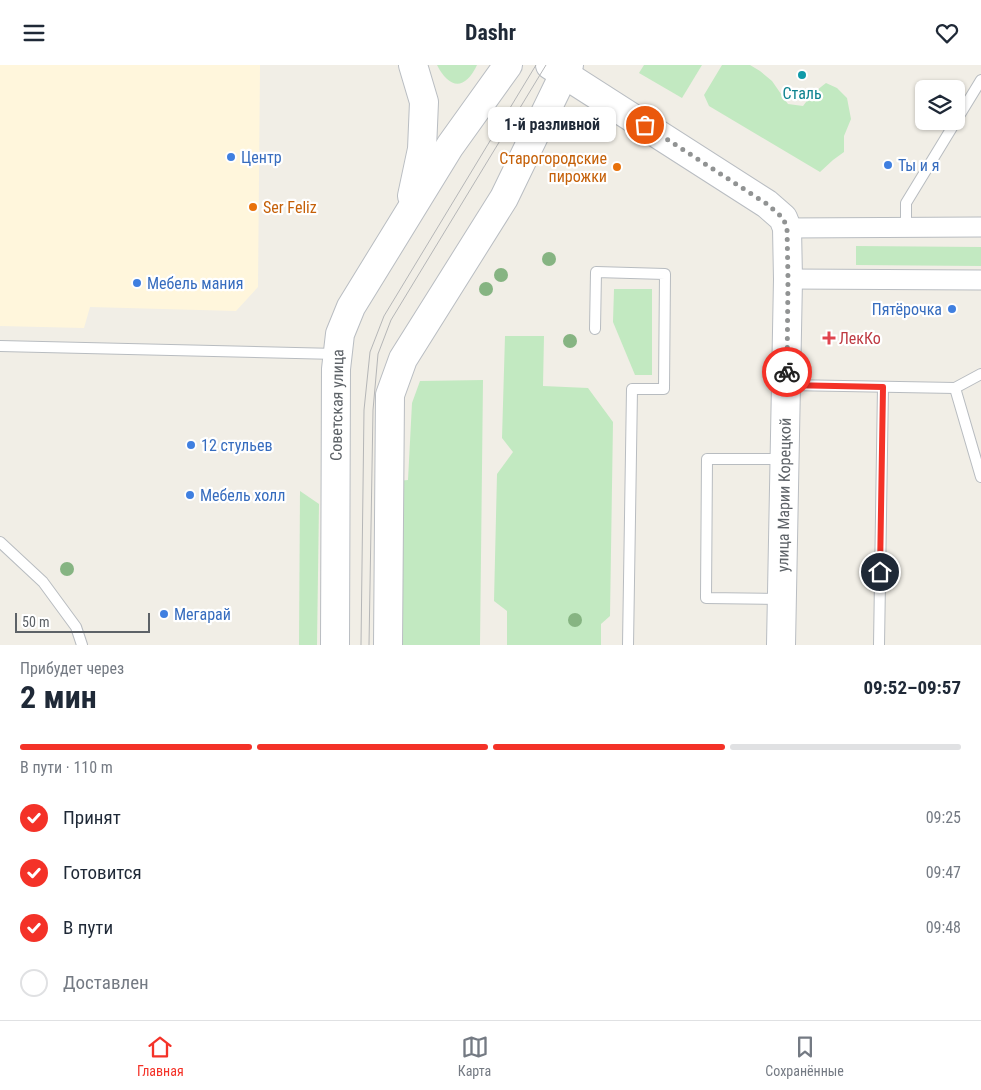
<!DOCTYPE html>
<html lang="ru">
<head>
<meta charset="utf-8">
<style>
	:root { --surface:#fff; --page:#f6f6f7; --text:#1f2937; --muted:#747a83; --line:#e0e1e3; --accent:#f43228 }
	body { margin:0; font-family:"Roboto Condensed",sans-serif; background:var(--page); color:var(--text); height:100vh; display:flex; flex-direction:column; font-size:19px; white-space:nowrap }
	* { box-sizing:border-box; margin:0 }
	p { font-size:16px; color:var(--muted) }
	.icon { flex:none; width:28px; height:28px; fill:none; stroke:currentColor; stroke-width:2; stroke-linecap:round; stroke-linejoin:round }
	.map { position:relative; height:580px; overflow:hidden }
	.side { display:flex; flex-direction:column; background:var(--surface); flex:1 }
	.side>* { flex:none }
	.controls { position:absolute; left:915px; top:15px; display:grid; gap:10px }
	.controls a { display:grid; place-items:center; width:50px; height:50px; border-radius:8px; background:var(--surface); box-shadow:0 1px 4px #0004; font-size:25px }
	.scale { position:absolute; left:15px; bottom:12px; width:135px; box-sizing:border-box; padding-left:5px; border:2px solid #5d6267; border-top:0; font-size:14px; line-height:18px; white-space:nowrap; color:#5d6267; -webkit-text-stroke:4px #fff; paint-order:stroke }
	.pin { position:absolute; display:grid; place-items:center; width:42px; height:42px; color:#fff; margin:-21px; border:2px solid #fff; border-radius:50%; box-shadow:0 1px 5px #0007 }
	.courier { position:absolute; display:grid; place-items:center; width:50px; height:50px; margin:-25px; border:4px solid #f43228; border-radius:50%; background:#fff; color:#222; box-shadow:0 1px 6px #0007 }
	.bubble { position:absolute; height:35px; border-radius:8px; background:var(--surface); box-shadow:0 1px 4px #0004; font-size:16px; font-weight:700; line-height:35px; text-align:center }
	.headline em { font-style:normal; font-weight:700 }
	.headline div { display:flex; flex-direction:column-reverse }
	.headline { display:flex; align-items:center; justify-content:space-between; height:85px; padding:0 20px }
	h1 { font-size:32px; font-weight:700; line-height:38px }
	.bar { display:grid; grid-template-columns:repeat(4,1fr); gap:8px 5px; align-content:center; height:60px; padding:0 20px }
	.bar i { height:6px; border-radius:4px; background:var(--line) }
	.bar .selected { background:var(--accent) }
	.bar p { grid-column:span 4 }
	ol { padding:0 20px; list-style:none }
	li { display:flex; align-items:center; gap:15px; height:55px }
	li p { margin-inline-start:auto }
	li .icon { padding:5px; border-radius:50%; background:var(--accent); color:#fff; stroke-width:4 }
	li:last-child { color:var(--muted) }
	li i { width:28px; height:28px; border:2px solid var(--line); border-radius:50% }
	header { display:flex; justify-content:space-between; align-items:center; height:65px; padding:0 20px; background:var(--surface); font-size:22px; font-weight:700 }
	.tab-bar { display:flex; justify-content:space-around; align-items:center; height:70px; border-top:1px solid var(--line); background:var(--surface); font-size:14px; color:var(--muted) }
	.tab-bar a { display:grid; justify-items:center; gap:2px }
	.tab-bar .selected { color:var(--accent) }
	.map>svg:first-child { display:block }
	.commercial { fill:#fff6dc }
	.green { fill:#c2e9c1 }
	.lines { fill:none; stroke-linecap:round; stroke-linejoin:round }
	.lane-casing { stroke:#b8bcc0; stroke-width:12 }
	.street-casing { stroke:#b8bcc0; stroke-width:21 }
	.secondary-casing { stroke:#b9bdc2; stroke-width:30 }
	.lane { stroke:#fff; stroke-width:10 }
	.street { stroke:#fff; stroke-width:19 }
	.secondary { stroke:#fff; stroke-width:28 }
	.tram { stroke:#b5b6b7; stroke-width:1 }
	.tree { fill:#86b482 }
	.done { stroke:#919393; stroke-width:5; stroke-dasharray:0 9 }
	.route { stroke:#f43228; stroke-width:6 }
	.culture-dot { fill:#0f9aa8; stroke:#fff; stroke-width:2 }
	.shop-dot { fill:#3f7fe0; stroke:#fff; stroke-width:2 }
	.food-dot { fill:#e8710a; stroke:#fff; stroke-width:2 }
	.health-dot { fill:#e0444e; stroke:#fff; stroke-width:2 }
	.labels { text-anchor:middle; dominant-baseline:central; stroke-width:4.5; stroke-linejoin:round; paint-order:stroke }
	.culture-label { font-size:16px; fill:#0d838f; stroke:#fff }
	.shop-label { font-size:16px; fill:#366cbe; stroke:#fff; text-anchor:start }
	.food-label { font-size:16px; fill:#c56008; stroke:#fff; text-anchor:end }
	.health-label { font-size:16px; fill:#be3a42; stroke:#fff; text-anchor:start }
	.street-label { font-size:16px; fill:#5d6267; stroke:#fff }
</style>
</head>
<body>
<header><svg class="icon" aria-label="menu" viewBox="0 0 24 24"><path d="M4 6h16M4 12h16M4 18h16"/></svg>Dashr<svg class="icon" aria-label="heart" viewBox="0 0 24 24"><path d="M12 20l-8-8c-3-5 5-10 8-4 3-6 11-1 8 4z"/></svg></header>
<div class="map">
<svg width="981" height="580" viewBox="0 0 981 580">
	<rect width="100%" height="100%" fill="#f1eee6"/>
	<!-- commercial -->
	<path class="commercial" d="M0,0H260L258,222L236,246L90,242L84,263L0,261Z"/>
	<!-- green -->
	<g class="green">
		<path d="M437,0H477C465,25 450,25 437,0Z"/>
		<path d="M644,0H702L682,33L639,8Z"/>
		<path d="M722,0H750L760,6L772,16L788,39L803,41L812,29L826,18L837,23L847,33L851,54L844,71V87L833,95L820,107L709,41L704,30Z"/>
		<path d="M856,181L981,182V201L856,200Z"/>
		<path d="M614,224H652V310H635L613,257Z"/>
		<path d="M505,271H544L543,321L588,323L613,357L610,551L601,559V580H507V546L494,536L497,409L513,387L502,373Z"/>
		<path d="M483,315L480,580H396L397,416L408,415L412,338L420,316Z"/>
		<path d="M300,426L319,439L317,580H299Z"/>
	</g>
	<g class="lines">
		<!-- lane casing -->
		<g class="lane-casing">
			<g id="lane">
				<path d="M956,56L981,15"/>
				<path d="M906,162V138L956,56"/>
				<path d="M595,264L596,207L665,209L664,324H632L628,580"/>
				<path d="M0,281L337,289"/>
				<path d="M788,320L955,323L981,309"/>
				<path d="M955,323L981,412"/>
				<path d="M0,477L43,517L76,562L82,580"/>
				<path d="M782,534L706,533L707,394H784"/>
				<path d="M879,580L883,322"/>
			</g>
		</g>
		<!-- street casing -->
		<g class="street-casing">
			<g id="street">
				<path d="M787,163L981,162"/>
				<path d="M788,214L981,215"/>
			</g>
		</g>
		<!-- secondary casing -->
		<g class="secondary-casing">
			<g id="secondary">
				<path d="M550,0L767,139L783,153L787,163L788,214L781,580"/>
				<path d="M412,131L422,84L424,37L413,0"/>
				<path d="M335,580L336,304L340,269L351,242L450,81L508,0"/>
				<path d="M388,580L390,330L403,294L504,133L564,9L569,0"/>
			</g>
		</g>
		<!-- lane -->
		<use href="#lane" class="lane"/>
		<!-- street -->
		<use href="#street" class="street"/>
		<!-- secondary -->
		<use href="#secondary" class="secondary"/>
		<!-- tram -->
		<g class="tram">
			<path d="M361,580L364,345L370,287L384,251L536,0"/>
			<path d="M369,580L373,345L378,289L391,255L546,0"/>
		</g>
	</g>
	<!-- trees -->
	<g class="tree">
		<circle cx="549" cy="194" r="7"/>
		<circle cx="501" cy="210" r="7"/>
		<circle cx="486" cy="224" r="7"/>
		<circle cx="570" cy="276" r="7"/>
		<circle cx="67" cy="504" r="7"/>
		<circle cx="575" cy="555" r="7"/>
	</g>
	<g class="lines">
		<!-- done -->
		<path class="done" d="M645,60L767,139L783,153L787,163L788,214L787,307"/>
		<!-- route -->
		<path class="route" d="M787,307V320L883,322L880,507"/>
	</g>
	<!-- markers -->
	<circle class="culture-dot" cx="802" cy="10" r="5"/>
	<g class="shop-dot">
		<circle cx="231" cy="92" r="5"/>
		<circle cx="888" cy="100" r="5"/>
		<circle cx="137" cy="218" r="5"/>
		<circle cx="952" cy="244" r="5"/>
		<circle cx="191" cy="380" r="5"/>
		<circle cx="190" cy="430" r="5"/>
		<circle cx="164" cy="549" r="5"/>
	</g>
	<g class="food-dot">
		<circle cx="617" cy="102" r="5"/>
		<circle cx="253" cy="142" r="5"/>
	</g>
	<path class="health-dot" d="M826.5 265.5h5v5h5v5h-5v5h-5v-5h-5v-5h5z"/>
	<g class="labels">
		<!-- culture labels -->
		<g class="culture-label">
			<text x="802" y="28">Сталь</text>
		</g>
		<!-- shop labels -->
		<g class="shop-label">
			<text x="241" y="92">Центр</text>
			<text x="898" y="100">Ты и я</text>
			<text x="147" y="218">Мебель мания</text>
			<text x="942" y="244" text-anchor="end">Пятёрочка</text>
			<text x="201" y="380">12 стульев</text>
			<text x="200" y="430">Мебель холл</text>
			<text x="174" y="549">Мегарай</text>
		</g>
		<!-- food labels -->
		<g class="food-label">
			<text x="607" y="93">Старогородские<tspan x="607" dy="18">пирожки</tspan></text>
			<text x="263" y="142" text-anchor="start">Ser Feliz</text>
		</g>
		<!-- health labels -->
		<g class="health-label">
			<text x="839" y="273">ЛекКо</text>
		</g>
		<!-- street labels -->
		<g class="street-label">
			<text transform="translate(337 340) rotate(-89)">Советская улица</text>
			<text transform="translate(784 430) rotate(-89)">улица Марии Корецкой</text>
		</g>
	</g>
</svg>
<div class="controls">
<a><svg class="icon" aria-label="layers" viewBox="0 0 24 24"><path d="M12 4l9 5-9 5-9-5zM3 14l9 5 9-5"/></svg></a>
</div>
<div class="scale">50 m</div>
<div class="pin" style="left:645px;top:60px;background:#ea580c"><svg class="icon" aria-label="bag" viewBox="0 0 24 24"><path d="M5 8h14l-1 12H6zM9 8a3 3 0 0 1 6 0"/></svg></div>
<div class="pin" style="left:880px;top:507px;background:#1f2937"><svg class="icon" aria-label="home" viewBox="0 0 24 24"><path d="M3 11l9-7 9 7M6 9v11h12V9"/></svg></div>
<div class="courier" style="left:787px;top:307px"><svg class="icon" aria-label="bike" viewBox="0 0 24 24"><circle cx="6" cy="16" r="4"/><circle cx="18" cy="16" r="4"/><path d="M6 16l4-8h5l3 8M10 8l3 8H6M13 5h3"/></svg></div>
<div class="bubble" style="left:488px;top:42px;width:128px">1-й разливной</div>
</div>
<section class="side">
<div class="headline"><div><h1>2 мин</h1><p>Прибудет через</p></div><em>09:52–09:57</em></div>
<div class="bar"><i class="selected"></i><i class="selected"></i><i class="selected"></i><i></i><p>В пути · 110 m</p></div>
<ol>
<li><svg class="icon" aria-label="check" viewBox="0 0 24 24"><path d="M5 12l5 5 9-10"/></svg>Принят<p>09:25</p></li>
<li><svg class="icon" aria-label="check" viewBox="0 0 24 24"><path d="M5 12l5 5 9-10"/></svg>Готовится<p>09:47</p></li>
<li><svg class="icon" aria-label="check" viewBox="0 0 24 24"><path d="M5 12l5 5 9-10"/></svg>В пути<p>09:48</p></li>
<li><i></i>Доставлен</li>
</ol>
</section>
<nav class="tab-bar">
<a class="selected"><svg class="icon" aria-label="home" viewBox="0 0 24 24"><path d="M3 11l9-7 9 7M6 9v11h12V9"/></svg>Главная</a>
<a><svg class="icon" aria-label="map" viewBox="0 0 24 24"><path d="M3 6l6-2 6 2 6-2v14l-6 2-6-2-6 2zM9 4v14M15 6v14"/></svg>Карта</a>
<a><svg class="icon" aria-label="saved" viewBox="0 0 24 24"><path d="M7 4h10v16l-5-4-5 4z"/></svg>Сохранённые</a>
</nav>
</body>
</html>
